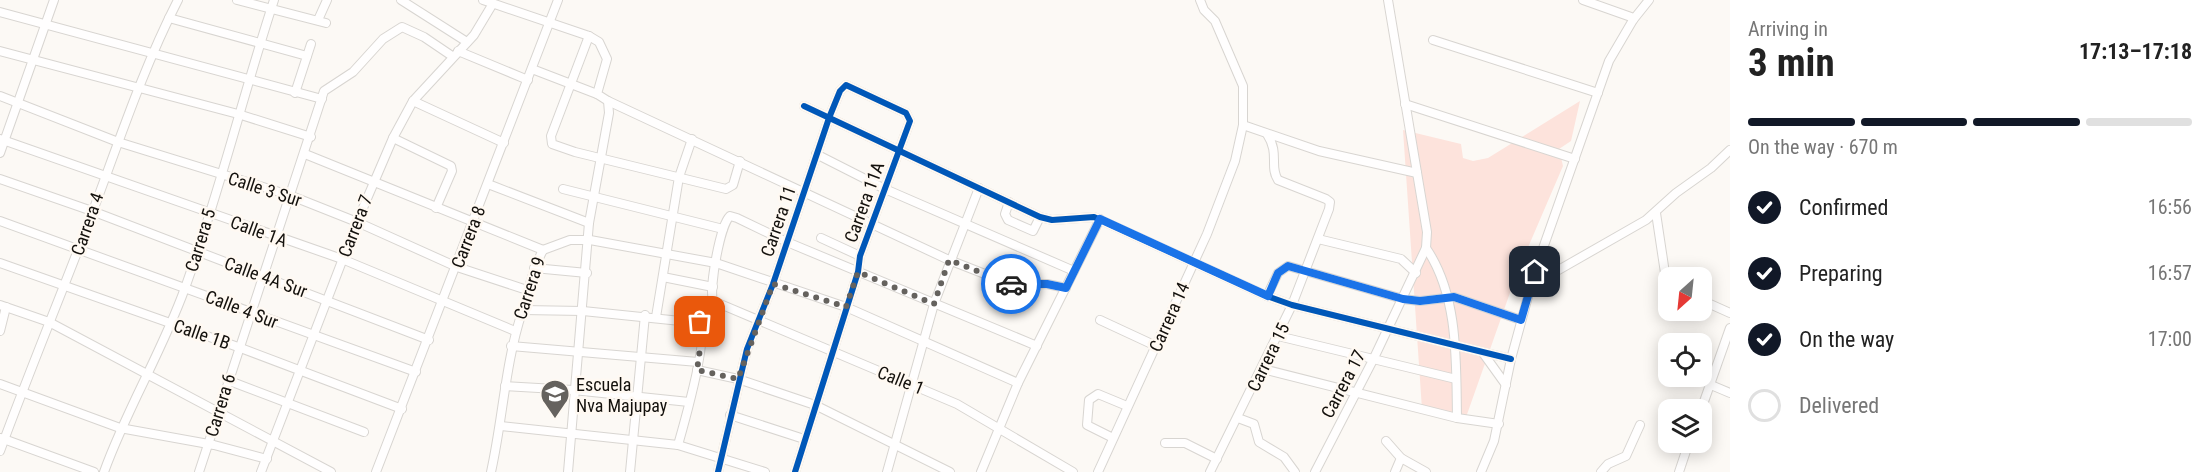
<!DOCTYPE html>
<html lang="en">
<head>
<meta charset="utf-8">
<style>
	:root { --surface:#fff; --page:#f6f6f6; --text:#222; --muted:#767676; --line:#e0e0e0; --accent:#111827 }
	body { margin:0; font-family:"Roboto Condensed",sans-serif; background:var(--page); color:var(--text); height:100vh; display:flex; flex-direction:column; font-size:22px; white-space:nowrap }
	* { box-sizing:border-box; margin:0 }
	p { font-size:20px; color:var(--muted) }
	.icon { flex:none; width:33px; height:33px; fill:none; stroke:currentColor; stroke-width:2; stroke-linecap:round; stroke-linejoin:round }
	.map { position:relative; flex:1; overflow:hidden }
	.details { display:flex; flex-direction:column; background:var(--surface); width:480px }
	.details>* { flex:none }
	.needle { width:39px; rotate:207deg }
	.controls { position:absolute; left:1658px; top:267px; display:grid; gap:12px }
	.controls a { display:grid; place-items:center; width:54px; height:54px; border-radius:12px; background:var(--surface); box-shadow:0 3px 15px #0003; font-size:30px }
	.pin { position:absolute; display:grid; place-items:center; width:51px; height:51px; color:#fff; margin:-26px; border-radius:12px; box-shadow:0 3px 9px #0006 }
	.courier { position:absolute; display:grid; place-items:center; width:60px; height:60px; margin:-30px; border:4px solid #1a73e8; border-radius:50%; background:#fff; color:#222; box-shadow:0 2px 8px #0007 }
	.headline em { font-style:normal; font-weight:700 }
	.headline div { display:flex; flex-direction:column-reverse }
	.headline { display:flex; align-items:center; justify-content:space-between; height:102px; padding:0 18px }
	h1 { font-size:39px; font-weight:700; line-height:45px }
	.bar { display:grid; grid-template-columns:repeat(4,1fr); gap:9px 6px; align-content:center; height:72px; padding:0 18px }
	.bar i { height:8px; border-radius:4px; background:var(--line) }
	.bar .active { background:var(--accent) }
	.bar p { grid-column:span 4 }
	ol { padding:0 18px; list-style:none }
	li { display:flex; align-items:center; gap:18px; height:66px }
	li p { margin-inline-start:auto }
	li .icon { padding:6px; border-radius:50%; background:var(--accent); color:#fff; stroke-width:4 }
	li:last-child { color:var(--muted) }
	li i { width:33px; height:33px; border:3px solid var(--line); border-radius:50% }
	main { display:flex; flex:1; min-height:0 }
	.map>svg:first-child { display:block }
	.green { fill:#fde3dc }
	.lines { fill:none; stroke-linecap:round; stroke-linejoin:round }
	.minor-casing { stroke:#d8d5d1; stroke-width:10 }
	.minor { stroke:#fffefe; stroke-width:8 }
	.cycleway-casing { stroke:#fff9f2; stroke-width:10 }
	.cycleway { stroke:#0057b8; stroke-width:6 }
	.done { stroke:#65625e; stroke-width:6; stroke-dasharray:0 10.8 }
	.route { stroke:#1a73e8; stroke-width:8 }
	.labels { text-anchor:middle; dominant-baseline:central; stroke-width:5; stroke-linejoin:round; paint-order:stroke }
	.street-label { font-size:18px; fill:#13100c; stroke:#fff9f2 }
	.poi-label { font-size:18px; fill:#13100c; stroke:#fff9f2; text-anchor:start }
</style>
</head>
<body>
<main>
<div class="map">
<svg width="1730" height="472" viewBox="0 0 1730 472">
	<rect width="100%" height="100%" fill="#fcf9f5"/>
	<!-- green -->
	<path class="green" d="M1580,101L1571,141L1559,149L1563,166L1517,273L1465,420L1422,409L1403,130L1461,144L1463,158L1473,161L1488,158Z"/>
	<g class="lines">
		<!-- minor casing -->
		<g class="minor-casing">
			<g id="minor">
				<path d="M237,0L326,23"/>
				<path d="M401,0L467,42"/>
				<path d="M483,0L589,36L599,42L607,59L597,94L608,101L609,113L589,223L568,472"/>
				<path d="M1583,0L1631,17L1633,20"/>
				<path d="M0,12L322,99"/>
				<path d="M169,18L307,56"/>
				<path d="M318,20L327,0"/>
				<path d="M589,36L551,136L552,144L575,152L726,189L733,185L740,161"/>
				<path d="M1433,40L1598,93"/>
				<path d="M0,51L238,114L311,137"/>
				<path d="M458,51L528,80"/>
				<path d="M532,69L597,94"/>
				<path d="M295,93L311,44"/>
				<path d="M0,96L118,142L289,195L357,222L457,267L527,290"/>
				<path d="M413,101L504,143"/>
				<path d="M608,101L949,260L1013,285L1047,284L1066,288"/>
				<path d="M1405,104L1575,159"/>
				<path d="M804,106L1040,217L1052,220L1094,217L1267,296L1292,305L1511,359"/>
				<path d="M1243,125L1319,151L1417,173"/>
				<path d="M393,138L451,166L452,171L436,208"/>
				<path d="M0,139L342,259L515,331"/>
				<path d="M0,153L54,0"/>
				<path d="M305,154L543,250"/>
				<path d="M816,154L885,189L1074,271"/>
				<path d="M0,179L92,211L429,340"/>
				<path d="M488,184L589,223"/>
				<path d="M563,189L723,229"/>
				<path d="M1009,202L1005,214L1008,220L1033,231L1040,217"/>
				<path d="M1656,213L1665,273L1669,278"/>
				<path d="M0,221L416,372"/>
				<path d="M821,238L860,256"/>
				<path d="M1318,239L1401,259L1416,273"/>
				<path d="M1426,248C1459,296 1456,362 1457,418"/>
				<path d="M543,250L570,240H590L716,263L846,307L1018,383"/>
				<path d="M0,263L238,347L402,409"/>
				<path d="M534,268L587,273"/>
				<path d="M1535,271L1555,272L1646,220L1676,193L1711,168L1730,150"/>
				<path d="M663,277L713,287"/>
				<path d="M1267,296L1278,273L1288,266L1403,299L1420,301L1454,297L1521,320"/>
				<path d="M1701,300L1730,313"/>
				<path d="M0,305L49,322L331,472"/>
				<path d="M523,310L583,311L700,323C709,337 684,424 678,445"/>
				<path d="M656,317L679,177L692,139"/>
				<path d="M1100,320L1156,346"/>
				<path d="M0,331L6,307"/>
				<path d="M1278,336L1456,379"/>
				<path d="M511,346L698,362"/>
				<path d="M1037,346L787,242L737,218L730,216C720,225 709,288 713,301L957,404L1073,472"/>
				<path d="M1483,353L1506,385"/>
				<path d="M1263,369L1457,418L1499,424"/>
				<path d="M697,370L738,379L815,405L950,472"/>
				<path d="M227,380L364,432"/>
				<path d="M0,384L120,428L214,445L267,459"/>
				<path d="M1711,385L1730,393"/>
				<path d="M505,386L573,390L689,402"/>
				<path d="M1701,410L1730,328"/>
				<path d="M730,415L804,439"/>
				<path d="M1238,418L1254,424L1259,442L1284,457L1295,472"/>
				<path d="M501,426L678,445L765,472"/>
				<path d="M1,438L94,472"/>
				<path d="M1113,438L1087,425L1089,400L1098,394L1127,406"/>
				<path d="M1386,441L1401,458L1426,472"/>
				<path d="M1165,443H1185L1217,459"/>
				<path d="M0,451C25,383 52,317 78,250C111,167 137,80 178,0"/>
				<path d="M104,472C127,408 162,352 185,288C219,194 243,95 274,0"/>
				<path d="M199,472L324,91L353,72L383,39L402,27L424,37L452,56"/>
				<path d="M261,472L357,222L393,138L413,101L474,35L492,5"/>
				<path d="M376,472L558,0"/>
				<path d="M491,472C503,418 505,364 522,312C529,290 532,270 543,250"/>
				<path d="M630,472L645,315"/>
				<path d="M718,472L747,349L773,284L829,118L840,91L846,85L906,113L910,121L860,256L858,272L795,472"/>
				<path d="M887,472L934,304L979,188"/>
				<path d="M981,472L1018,383L1100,219"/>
				<path d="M1098,472L1207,234L1235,161L1243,125V86L1215,21L1204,10L1200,0"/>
				<path d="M1210,472L1292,305L1329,209L1330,202L1326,199L1278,180C1269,166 1280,154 1267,134"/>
				<path d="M1315,472L1373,360L1426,248L1427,232L1388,0"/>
				<path d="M1395,472L1401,458"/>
				<path d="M1481,472L1494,441L1511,359L1535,271L1609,61L1633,20L1649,0"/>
				<path d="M1601,472L1608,464L1626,456L1640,425"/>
				<path d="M1679,472L1689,442"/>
			</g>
		</g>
		<!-- minor -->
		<use href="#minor" class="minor"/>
		<!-- cycleway casing -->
		<g class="cycleway-casing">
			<g id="cycleway">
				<path d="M804,106L1040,217L1052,220L1094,217L1267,296L1292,305L1511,359"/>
				<path d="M718,472L747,349L773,284L829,118L840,91L846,85L906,113L910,121L860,256L858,272L795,472"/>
			</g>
		</g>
		<!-- cycleway -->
		<use href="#cycleway" class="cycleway"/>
	</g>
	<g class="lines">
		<!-- done -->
		<path class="done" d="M700,322L703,328L697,370L738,379L773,284L846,307L858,272L934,304L949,260L1011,284"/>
		<!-- route -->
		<path class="route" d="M1011,284H1047L1066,288L1100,219L1268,296L1278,273L1288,266L1403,299L1420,301L1454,297L1521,320L1535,272"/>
	</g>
	<!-- icons -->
	<defs>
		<g id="school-pin" transform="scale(1.5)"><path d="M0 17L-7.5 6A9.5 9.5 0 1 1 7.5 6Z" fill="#65625e" stroke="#fff9f2"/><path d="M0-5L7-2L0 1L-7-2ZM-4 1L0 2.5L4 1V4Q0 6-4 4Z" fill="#fff"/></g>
	</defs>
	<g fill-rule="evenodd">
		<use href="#school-pin" x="555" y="394"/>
	</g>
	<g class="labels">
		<!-- street labels -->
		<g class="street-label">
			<text transform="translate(265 189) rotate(18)">Calle 3 Sur</text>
			<text transform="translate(864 202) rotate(-70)">Carrera 11A</text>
			<text transform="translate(778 221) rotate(-71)">Carrera 11</text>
			<text transform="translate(87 224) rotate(-71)">Carrera 4</text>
			<text transform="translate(355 226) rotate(-69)">Carrera 7</text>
			<text transform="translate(259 231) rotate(20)">Calle 1A</text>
			<text transform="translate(468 237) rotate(-69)">Carrera 8</text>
			<text transform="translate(200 240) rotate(-73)">Carrera 5</text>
			<text transform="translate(266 277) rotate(20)">Calle 4A Sur</text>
			<text transform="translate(529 288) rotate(-72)">Carrera 9</text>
			<text transform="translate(242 309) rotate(21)">Calle 4 Sur</text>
			<text transform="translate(1169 317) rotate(-66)">Carrera 14</text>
			<text transform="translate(202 334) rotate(19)">Calle 1B</text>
			<text transform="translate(1268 357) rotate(-64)">Carrera 15</text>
			<text transform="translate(901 380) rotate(22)">Calle 1</text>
			<text transform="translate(1343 384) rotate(-62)">Carrera 17</text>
			<text transform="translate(220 405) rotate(-73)">Carrera 6</text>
		</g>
		<!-- poi labels -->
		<g class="poi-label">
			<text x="576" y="384">Escuela<tspan x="576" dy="21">Nva Majupay</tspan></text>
		</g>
	</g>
</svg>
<div class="controls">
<a><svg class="needle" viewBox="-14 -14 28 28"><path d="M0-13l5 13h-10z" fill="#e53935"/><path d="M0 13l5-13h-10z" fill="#767676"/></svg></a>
<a><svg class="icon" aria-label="locate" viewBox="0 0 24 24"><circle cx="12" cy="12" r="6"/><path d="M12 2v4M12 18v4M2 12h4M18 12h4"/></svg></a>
<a><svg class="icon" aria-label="layers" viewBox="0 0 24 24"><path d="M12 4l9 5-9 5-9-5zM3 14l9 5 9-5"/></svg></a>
</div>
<div class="pin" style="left:700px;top:322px;background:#ea580c"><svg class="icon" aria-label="bag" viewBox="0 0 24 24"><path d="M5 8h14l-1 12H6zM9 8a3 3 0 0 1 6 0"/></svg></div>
<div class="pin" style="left:1535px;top:272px;background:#1f2937"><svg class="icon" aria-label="home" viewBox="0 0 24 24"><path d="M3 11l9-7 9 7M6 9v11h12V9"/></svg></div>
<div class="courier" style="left:1011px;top:284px"><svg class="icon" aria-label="car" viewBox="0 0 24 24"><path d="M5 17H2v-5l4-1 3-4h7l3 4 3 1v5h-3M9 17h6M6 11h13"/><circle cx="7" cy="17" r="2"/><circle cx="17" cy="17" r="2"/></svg></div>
</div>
<section class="details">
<div class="headline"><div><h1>3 min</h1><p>Arriving in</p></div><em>17:13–17:18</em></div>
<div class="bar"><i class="active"></i><i class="active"></i><i class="active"></i><i></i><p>On the way · 670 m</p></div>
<ol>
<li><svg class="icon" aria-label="check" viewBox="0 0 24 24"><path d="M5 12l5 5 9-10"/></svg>Confirmed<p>16:56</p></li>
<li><svg class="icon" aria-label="check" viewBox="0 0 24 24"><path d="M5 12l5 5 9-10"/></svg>Preparing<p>16:57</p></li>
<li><svg class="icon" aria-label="check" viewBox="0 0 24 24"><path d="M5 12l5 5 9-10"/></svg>On the way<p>17:00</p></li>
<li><i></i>Delivered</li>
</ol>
</section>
</main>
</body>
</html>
